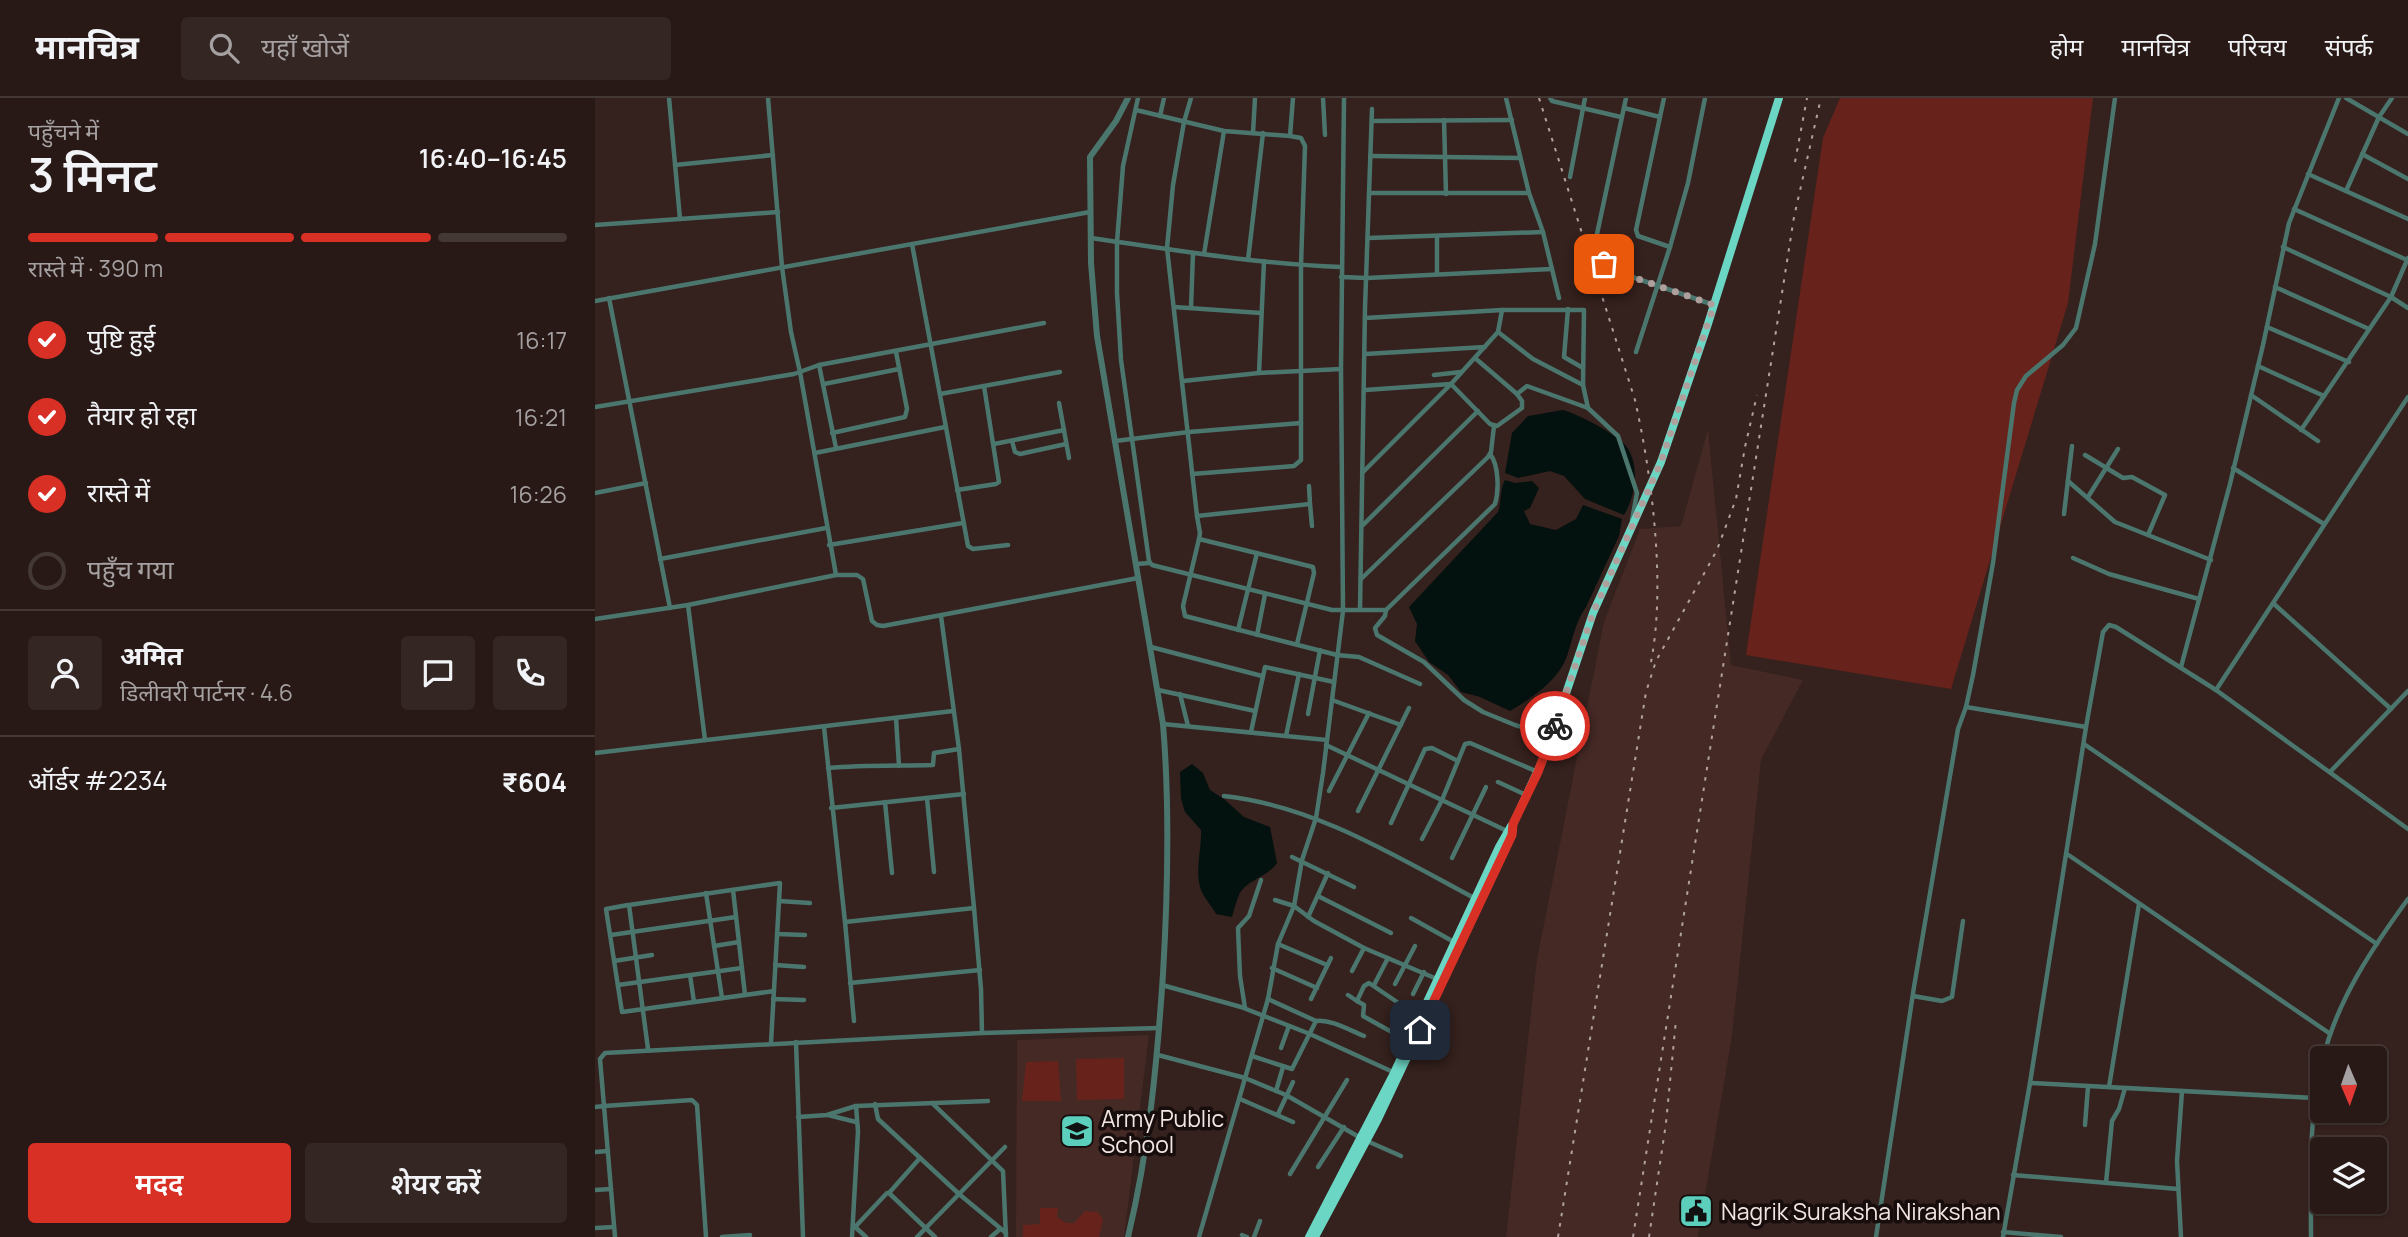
<!DOCTYPE html>
<html lang="hi">
<head>
<meta charset="utf-8">
<style>
	:root { --surface:#281916; --page:#342623; --text:#f1f3f6; --muted:#a5a0a1; --line:#443835; --accent:#d93025 }
	body { margin:0; font-family:Manrope,"Noto Sans Devanagari",sans-serif; background:var(--page); color:var(--text); height:100vh; display:flex; flex-direction:column; font-size:26px; white-space:nowrap }
	* { box-sizing:border-box; margin:0 }
	p { font-size:23px; color:var(--muted) }
	.icon { flex:none; width:38px; height:38px; fill:none; stroke:currentColor; stroke-width:2; stroke-linecap:round; stroke-linejoin:round }
	.map { position:relative; flex:1; overflow:hidden }
	.details { display:flex; flex-direction:column; background:var(--surface); width:595px }
	.details>* { flex:none }
	.needle { width:46px; rotate:178deg }
	.controls { position:absolute; left:1715px; top:948px; display:grid; gap:14px }
	.controls a { display:grid; place-items:center; width:77px; height:77px; border-radius:7px; background:var(--surface); box-shadow:0 2px 5px #0004,0 0 0 2px var(--line); font-size:35px }
	.pin { position:absolute; display:grid; place-items:center; width:60px; height:60px; color:#fff; margin:-30px; border-radius:14px; box-shadow:0 4px 10px #0006 }
	.courier { position:absolute; display:grid; place-items:center; width:70px; height:70px; margin:-35px; border:5px solid #d93025; border-radius:50%; background:#fff; color:#222; box-shadow:0 2px 9px #0007 }
	.head em { font-style:normal; font-weight:600 }
	.head div { display:flex; flex-direction:column-reverse }
	.head { display:flex; align-items:center; justify-content:space-between; height:119px; padding:0 28px }
	h1 { font-size:46px; font-weight:600; line-height:52px }
	.bar { display:grid; grid-template-columns:repeat(4,1fr); gap:10px 7px; align-content:center; height:84px; padding:0 28px }
	.bar i { height:9px; border-radius:5px; background:var(--line) }
	.bar .active { background:var(--accent) }
	.bar p { grid-column:span 4 }
	.line { display:flex; align-items:center; gap:18px; padding:0 28px; border-top:2px solid var(--line) }
	.line div { flex:1 }
	.round { display:grid; place-items:center; flex:none; width:74px; height:74px; border-radius:7px; background:var(--page) }
	ol { padding:0 28px; list-style:none }
	li { display:flex; align-items:center; gap:21px; height:77px }
	li p { margin-inline-start:auto }
	li .icon { padding:7px; border-radius:50%; background:var(--accent); color:#fff; stroke-width:4 }
	li:last-child { color:var(--muted) }
	li i { width:38px; height:38px; border:4px solid var(--line); border-radius:50% }
	.cta { display:flex; gap:14px; margin-top:auto; padding:14px 28px }
	.cta a { flex:1; height:80px; border-radius:7px; background:var(--accent); color:#fff; font-size:28px; font-weight:600; line-height:80px; text-align:center }
	.cta a+a { background:var(--page); color:var(--text) }
	header { display:flex; align-items:center; gap:42px; box-sizing:border-box; height:98px; padding:0 35px; background:var(--surface); border-bottom:2px solid var(--line) }
	header strong { font-size:33px }
	nav { display:flex; gap:38px; margin-inline-start:auto; font-size:24px }
	.search { width:490px; height:63px; background:var(--page); display:flex; align-items:center; gap:18px; box-sizing:border-box; padding:0 24px; border-radius:7px; color:var(--muted); font-size:26px }
	main { display:flex; flex:1; min-height:0 }
	.map>svg:first-child { display:block }
	.built { fill:#442925 }
	.green { fill:#67231b }
	.water { fill:#04120f }
	.lines { fill:none; stroke-linecap:round; stroke-linejoin:round }
	.minor { stroke:#4b766e; stroke-width:4.5 }
	.tertiary { stroke:#4b766e; stroke-width:6 }
	.trunk { stroke:#6cd6c4; stroke-width:8 }
	.rail { stroke:#b2a29f; stroke-width:2; stroke-dasharray:3.5 7; stroke-linecap:butt }
	.done { stroke:#b0a09d; stroke-width:7; stroke-dasharray:0 12.6 }
	.route { stroke:#d93025; stroke-width:9 }
	.labels { text-anchor:middle; dominant-baseline:central; stroke-width:7; stroke-linejoin:round; paint-order:stroke }
	.poi-label { font-size:23px; fill:#f3e5e2; stroke:#160d0c; text-anchor:start }
</style>
</head>
<body>
<header>
<strong>मानचित्र</strong>
<div class="search"><svg class="icon" aria-label="search" viewBox="0 0 24 24"><circle cx="10" cy="10" r="6"/><path d="M15 15l6 6"/></svg>यहाँ खोजें</div>
<nav><a>होम</a><a>मानचित्र</a><a>परिचय</a><a>संपर्क</a></nav>
</header>
<main>
<section class="details">
<div class="head"><div><h1>3 मिनट</h1><p>पहुँचने में</p></div><em>16:40–16:45</em></div>
<div class="bar"><i class="active"></i><i class="active"></i><i class="active"></i><i></i><p>रास्ते में · 390 m</p></div>
<ol>
<li><svg class="icon" aria-label="check" viewBox="0 0 24 24"><path d="M5 12l5 5 9-10"/></svg>पुष्टि हुई<p>16:17</p></li>
<li><svg class="icon" aria-label="check" viewBox="0 0 24 24"><path d="M5 12l5 5 9-10"/></svg>तैयार हो रहा<p>16:21</p></li>
<li><svg class="icon" aria-label="check" viewBox="0 0 24 24"><path d="M5 12l5 5 9-10"/></svg>रास्ते में<p>16:26</p></li>
<li><i></i>पहुँच गया</li>
</ol>
<div class="line" style="height:126px"><a class="round"><svg class="icon" aria-label="person" viewBox="0 0 24 24"><circle cx="12" cy="8" r="4"/><path d="M4 21q1-7 8-7t8 7"/></svg></a><div><b>अमित</b><p>डिलीवरी पार्टनर · 4.6</p></div><a class="round"><svg class="icon" aria-label="chat" viewBox="0 0 24 24"><path d="M4 5h16v11H9l-5 4z"/></svg></a><a class="round"><svg class="icon" aria-label="phone" viewBox="0 0 24 24"><path d="M5 4h4l2 5-3 2q2 4 5 5l2-3 5 2v4C11 20 4 13 5 4z"/></svg></a></div>
<div class="line" style="height:91px"><div>ऑर्डर #2234</div><b>₹604</b></div>
<div class="cta"><a>मदद</a><a>शेयर करें</a></div>
</section>
<div class="map">
<svg width="1813" height="1139" viewBox="0 0 1813 1139">
	<rect width="100%" height="100%" fill="#35211d"/>
	<!-- built -->
	<g class="built">
		<path d="M1113,331L1136,567L1208,582L1166,662L1137,938L1103,1139H911L942,861L1009,524L1045,431L1086,428Z"/>
		<path d="M554,937L529,1139H421L422,942Z"/>
	</g>
	<!-- green -->
	<g class="green">
		<path d="M1245,0H1498L1473,205L1356,591L1151,557L1228,40Z"/>
		<path d="M529,960V1001L482,1002L481,961Z"/>
		<path d="M463,963L466,1003H427L431,964Z"/>
		<path d="M445,1110H463L462,1119L471,1125H479L490,1113L503,1114L508,1122L504,1139H428V1127L445,1126Z"/>
	</g>
	<!-- water -->
	<g class="water">
		<path d="M968,312C983,316 1022,336 1031,348C1045,366 1041,398 1029,417L990,401L969,378L955,373L923,380L910,375L917,335L933,318Z"/>
		<path d="M910,382L920,385L937,383L944,390L935,410L929,413L935,426L961,432L981,421L988,407L1027,421L1024,438L991,509C981,523 978,539 973,555C965,582 938,599 915,613L885,599L866,594L853,577L834,564L820,543L822,526L814,509L903,414C907,403 904,393 910,382Z"/>
		<path d="M597,666L608,675L615,692L629,701L649,719L675,729L682,765C673,779 651,782 644,797C641,804 639,812 637,819L621,816C617,808 609,800 606,792C599,772 607,752 606,732L590,714L586,701L585,674Z"/>
	</g>
	<g class="lines">
		<!-- minor -->
		<g class="minor">
			<path d="M74,0L85,121"/>
			<path d="M173,0L187,169L196,234L205,274L241,477"/>
			<path d="M543,0L528,68L522,144V195L526,262L554,463L557,467L737,512H791L900,406C904,393 904,367 895,356"/>
			<path d="M596,0L589,24L578,87L572,150L602,418"/>
			<path d="M728,0L730,37"/>
			<path d="M911,0L934,95L948,134L964,200"/>
			<path d="M955,0L957,3L1026,19"/>
			<path d="M1031,0L1002,136L1009,166L1014,171L1119,207"/>
			<path d="M1069,0L1041,132L1043,138L1075,149"/>
			<path d="M1751,0L1813,36"/>
			<path d="M1029,10L1065,19"/>
			<path d="M541,12L629,33L695,38L706,40L710,48L706,167V362L699,368L597,376"/>
			<path d="M565,18L569,0"/>
			<path d="M849,22L851,96"/>
			<path d="M777,23L917,22"/>
			<path d="M658,35L660,0"/>
			<path d="M695,38L698,0"/>
			<path d="M1767,56L1813,81"/>
			<path d="M775,58L925,60"/>
			<path d="M80,67L178,57"/>
			<path d="M1713,76L1813,121"/>
			<path d="M975,79L990,0"/>
			<path d="M1751,93L1784,19L1797,0"/>
			<path d="M774,95H934"/>
			<path d="M1699,111L1812,162"/>
			<path d="M0,127L183,114"/>
			<path d="M496,140C579,152 663,166 746,169"/>
			<path d="M773,140L948,134"/>
			<path d="M317,146L373,448L378,451L413,447"/>
			<path d="M1688,149L1796,199L1813,210"/>
			<path d="M609,156L629,33"/>
			<path d="M653,162L668,35"/>
			<path d="M842,176V138"/>
			<path d="M746,179L772,180L957,171"/>
			<path d="M1680,189L1774,231"/>
			<path d="M14,200L75,510"/>
			<path d="M0,203L495,114"/>
			<path d="M579,209L666,215"/>
			<path d="M596,210L598,155"/>
			<path d="M973,211L969,259L988,270"/>
			<path d="M770,220L907,212H989L988,287L993,310"/>
			<path d="M1672,229L1754,264"/>
			<path d="M903,234L938,261L988,287"/>
			<path d="M1041,254L1075,149L1093,85L1110,0"/>
			<path d="M770,256L890,249"/>
			<path d="M224,267L241,350"/>
			<path d="M1663,268L1729,298"/>
			<path d="M664,275L669,163"/>
			<path d="M839,277L866,274"/>
			<path d="M588,283L664,275L746,271"/>
			<path d="M229,286L304,271"/>
			<path d="M770,292L856,286L895,326L902,328L927,310V303L922,296L880,260"/>
			<path d="M345,296L465,274"/>
			<path d="M922,296L932,288L993,310L1023,338L1042,395L1037,422"/>
			<path d="M1656,297L1723,343"/>
			<path d="M464,305L474,360"/>
			<path d="M0,309L199,276L224,267L449,225"/>
			<path d="M1706,332L1796,199L1813,160"/>
			<path d="M237,335L310,319L312,311L301,254"/>
			<path d="M417,343L420,354L425,356L471,346"/>
			<path d="M520,343L594,334L706,325"/>
			<path d="M399,346L469,332"/>
			<path d="M220,355L350,329"/>
			<path d="M1490,357L1528,380L1537,379L1570,397L1553,437"/>
			<path d="M1638,370L1729,426"/>
			<path d="M768,374L856,286L903,234L907,212"/>
			<path d="M1473,383L1520,424L1616,462"/>
			<path d="M714,388L715,406"/>
			<path d="M362,392L401,386L404,384L389,288"/>
			<path d="M0,395L51,385"/>
			<path d="M1493,399L1523,351"/>
			<path d="M1469,416L1477,348"/>
			<path d="M768,427L883,313"/>
			<path d="M604,441L605,435L602,418L715,406L717,428"/>
			<path d="M234,447L368,425"/>
			<path d="M1478,460L1514,476L1604,501"/>
			<path d="M65,461L231,430"/>
			<path d="M541,466L555,465"/>
			<path d="M766,481L893,359L896,354L899,328"/>
			<path d="M1679,506L1796,611"/>
			<path d="M93,507L110,642"/>
			<path d="M765,512L770,210L777,11"/>
			<path d="M791,512L790,518L780,530L782,537L829,564L869,602L888,614L920,627L957,638"/>
			<path d="M0,521L93,507L241,477H262L268,481L277,523L282,527L288,528L543,480"/>
			<path d="M643,532L662,455"/>
			<path d="M662,537L670,496"/>
			<path d="M702,546L719,475L718,469L604,441L588,508L590,518L742,557L764,559L825,586"/>
			<path d="M556,549L667,578"/>
			<path d="M1586,569L1635,386L1668,247L1694,125L1744,0"/>
			<path d="M563,592L660,613"/>
			<path d="M1621,592L1813,299"/>
			<path d="M585,596L593,628"/>
			<path d="M737,602L806,627"/>
			<path d="M1371,609L1491,629"/>
			<path d="M713,616L725,552"/>
			<path d="M301,620L304,668"/>
			<path d="M568,626L732,642"/>
			<path d="M229,629L250,824L379,810L364,651L346,518"/>
			<path d="M656,634L670,569L739,584"/>
			<path d="M691,638L704,576"/>
			<path d="M1489,646L1782,846"/>
			<path d="M731,647L912,733"/>
			<path d="M0,655L358,613"/>
			<path d="M233,670C268,667 302,668 338,667L339,655L364,651"/>
			<path d="M1735,674L1813,593"/>
			<path d="M903,684L931,697"/>
			<path d="M734,693L774,615"/>
			<path d="M629,698C720,708 800,758 879,800"/>
			<path d="M332,700L339,774"/>
			<path d="M290,704L297,775"/>
			<path d="M236,710L369,696"/>
			<path d="M763,713L814,610"/>
			<path d="M796,725L830,651L837,650L863,663"/>
			<path d="M827,741L847,702L870,646L875,645L943,674"/>
			<path d="M1472,756L1734,935"/>
			<path d="M697,759L759,789"/>
			<path d="M857,760L891,689"/>
			<path d="M138,792L150,897"/>
			<path d="M111,795L127,900"/>
			<path d="M723,798L796,835"/>
			<path d="M680,802L699,808L719,823L769,850L842,881"/>
			<path d="M184,803L215,805"/>
			<path d="M33,807L11,811L27,914L179,893"/>
			<path d="M379,810L386,891L387,935"/>
			<path d="M713,819L733,775"/>
			<path d="M816,820L859,844"/>
			<path d="M250,824L259,923"/>
			<path d="M182,836L210,837"/>
			<path d="M16,837L141,819"/>
			<path d="M683,846L732,867"/>
			<path d="M119,848L144,844"/>
			<path d="M19,863L57,857"/>
			<path d="M180,867L209,869"/>
			<path d="M677,870L722,890"/>
			<path d="M757,873L769,850"/>
			<path d="M95,877L99,904"/>
			<path d="M255,885L385,872"/>
			<path d="M800,886L820,848"/>
			<path d="M23,887L147,870"/>
			<path d="M567,887L646,909L715,936L798,974"/>
			<path d="M779,887L793,860"/>
			<path d="M818,896L829,874"/>
			<path d="M753,897L762,903L769,888L774,885L805,906L806,919L798,934"/>
			<path d="M1318,898L1347,903L1357,899L1368,823"/>
			<path d="M178,901L209,902"/>
			<path d="M673,901L721,923"/>
			<path d="M716,901L736,860"/>
			<path d="M762,903L769,907L768,918L813,943"/>
			<path d="M650,910L645,878L643,830L654,818L666,782"/>
			<path d="M201,944L208,1139"/>
			<path d="M686,950L694,928"/>
			<path d="M53,951L34,807L185,785L176,945"/>
			<path d="M563,957L650,980L691,997L764,1039"/>
			<path d="M657,958L697,971L721,923C736,921 754,932 769,938"/>
			<path d="M1728,961C1742,902 1778,849 1813,801"/>
			<path d="M1435,985L1719,1000"/>
			<path d="M1514,989L1544,806"/>
			<path d="M681,993L688,969"/>
			<path d="M645,1001L698,1024"/>
			<path d="M337,1005L408,1073L411,1139"/>
			<path d="M280,1006L283,1021L364,1096L411,1135"/>
			<path d="M0,1009L9,1008L20,1139"/>
			<path d="M683,1016L698,984"/>
			<path d="M233,1017L261,1024"/>
			<path d="M203,1019L232,1017L261,1008L393,1003"/>
			<path d="M1490,1027L1493,989"/>
			<path d="M772,1043L806,1058"/>
			<path d="M0,1054L13,1053"/>
			<path d="M723,1069L749,1029"/>
			<path d="M695,1076L752,982"/>
			<path d="M1418,1077L1583,1091"/>
			<path d="M1511,1085L1517,1023L1524,1011L1530,990"/>
			<path d="M0,1092L16,1091"/>
			<path d="M294,1095L325,1060"/>
			<path d="M259,1128L271,1139"/>
			<path d="M260,1129L292,1095H294L340,1139"/>
			<path d="M0,1130L19,1129"/>
			<path d="M1408,1134L1466,1139"/>
			<path d="M647,1137L652,1139"/>
			<path d="M111,1139L102,1007L97,1002L9,1008L5,961L10,955L387,935L564,930"/>
			<path d="M127,1139L155,1137"/>
			<path d="M257,1139L263,1033L261,1008"/>
			<path d="M322,1139L410,1049"/>
			<path d="M396,1139L405,1131"/>
			<path d="M604,1139L673,901L683,846L699,808L707,762L721,720L728,675L748,513L746,271L749,0"/>
			<path d="M659,1139L665,1123"/>
			<path d="M1281,1139L1319,889L1363,631L1371,609L1378,577L1398,465L1419,305L1422,292L1431,278L1468,247L1481,230L1500,146L1520,0"/>
			<path d="M1408,1139L1435,985L1491,629L1508,534L1514,527L1521,529L1621,592L1813,731"/>
			<path d="M1586,1139L1582,1063L1587,993"/>
			<path d="M1716,1139C1716,1077 1713,1024 1727,964"/>
		</g>
		<!-- tertiary -->
		<path class="tertiary" d="M533,0L521,23L495,59L496,165L502,238L568,626C575,710 573,792 568,876C562,965 554,1052 533,1139"/>
		<!-- trunk -->
		<g class="trunk">
			<path d="M714,1139L799,975L904,749L916,728"/>
			<path d="M720,1139L783,1021L917,737L918,726L951,655L998,515L1066,364L1112,229L1184,0"/>
		</g>
		<!-- rail -->
		<g class="rail">
			<path d="M944,0L1040,302C1057,378 1071,487 1056,564"/>
			<path d="M1200,64L1212,0"/>
			<path d="M963,1139L1051,594L1061,563L1122,452L1141,401L1150,349L1162,297"/>
			<path d="M1038,1139L1199,119L1226,0"/>
			<path d="M1054,1139L1071,1025L1081,922"/>
		</g>
	</g>
	<g class="lines">
		<!-- done -->
		<path class="done" d="M960,628L998,515L1066,364L1119,207L1014,171L1009,166"/>
		<!-- route -->
		<path class="route" d="M825,932L917,737L918,726L943,674L960,628"/>
	</g>
	<!-- icons -->
	<defs>
		<g id="school-square" transform="scale(1.75)"><rect x="-9" y="-9" width="18" height="18" rx="4" fill="#5bcebc" stroke="#160d0c"/><path d="M0-5L7-2L0 1L-7-2ZM-4 1L0 2.5L4 1V4Q0 6-4 4Z" fill="#111"/></g>
		<g id="civic-square" transform="scale(1.75)"><rect x="-9" y="-9" width="18" height="18" rx="4" fill="#5bcebc" stroke="#160d0c"/><path d="M-.6-6.5H3V-4.5H.6V-3L4-1V1h2V6H-6V1h2V-1L-.6-3ZM-1.2 2.5V6h2.4V2.5Z" fill="#111"/></g>
	</defs>
	<g fill-rule="evenodd">
		<use href="#school-square" x="482" y="1033"/>
		<use href="#civic-square" x="1101" y="1113"/>
	</g>
	<g class="labels">
		<!-- poi labels -->
		<g class="poi-label">
			<text x="506" y="1020">Army Public<tspan x="506" dy="26">School</tspan></text>
			<text x="1126" y="1113">Nagrik Suraksha Nirakshan</text>
		</g>
	</g>
</svg>
<div class="controls">
<a><svg class="needle" viewBox="-14 -14 28 28"><path d="M0-13l5 13h-10z" fill="#e53935"/><path d="M0 13l5-13h-10z" fill="#a5a0a1"/></svg></a>
<a><svg class="icon" aria-label="layers" viewBox="0 0 24 24"><path d="M12 4l9 5-9 5-9-5zM3 14l9 5 9-5"/></svg></a>
</div>
<div class="pin" style="left:1009px;top:166px;background:#ea580c"><svg class="icon" aria-label="bag" viewBox="0 0 24 24"><path d="M5 8h14l-1 12H6zM9 8a3 3 0 0 1 6 0"/></svg></div>
<div class="pin" style="left:825px;top:932px;background:#1f2937"><svg class="icon" aria-label="home" viewBox="0 0 24 24"><path d="M3 11l9-7 9 7M6 9v11h12V9"/></svg></div>
<div class="courier" style="left:960px;top:628px"><svg class="icon" aria-label="bike" viewBox="0 0 24 24"><circle cx="6" cy="16" r="4"/><circle cx="18" cy="16" r="4"/><path d="M6 16l4-8h5l3 8M10 8l3 8H6M13 5h3"/></svg></div>
</div>
</main>
</body>
</html>
